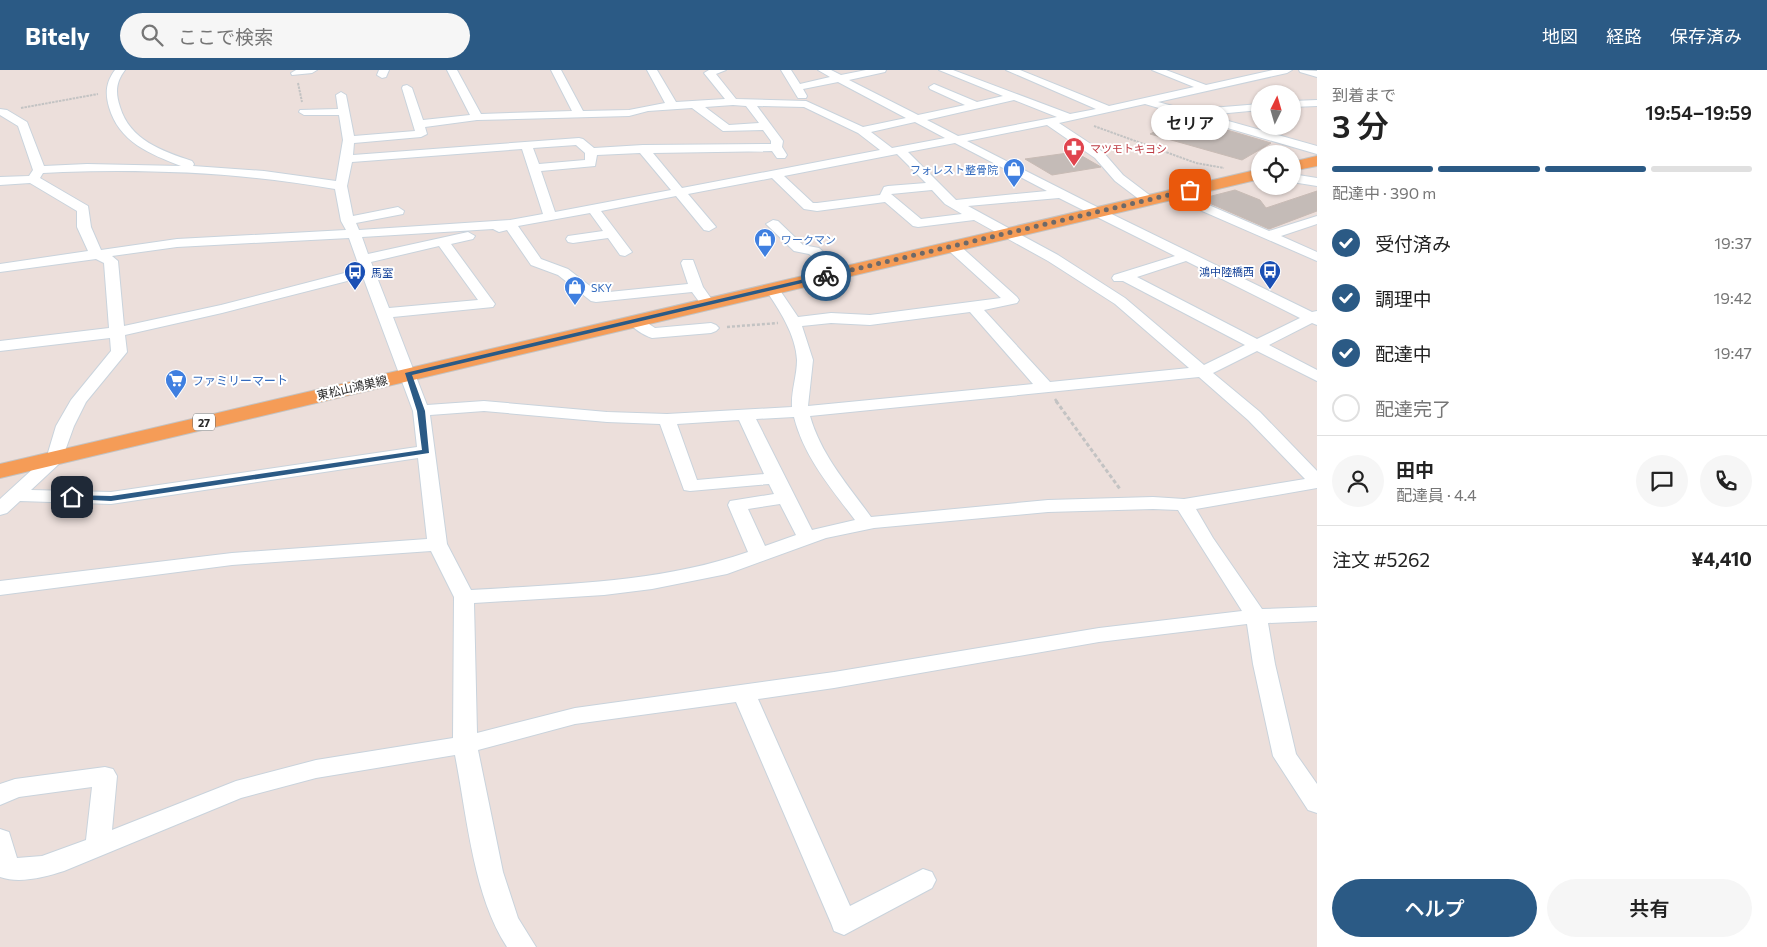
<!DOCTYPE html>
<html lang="ja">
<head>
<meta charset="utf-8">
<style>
	:root { --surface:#fff; --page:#f6f6f6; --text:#222; --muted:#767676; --line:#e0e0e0; --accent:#2b5a85 }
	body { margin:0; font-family:Commissioner,"Noto Sans JP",sans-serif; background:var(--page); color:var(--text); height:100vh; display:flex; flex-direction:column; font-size:19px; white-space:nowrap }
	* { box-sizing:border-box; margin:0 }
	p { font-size:16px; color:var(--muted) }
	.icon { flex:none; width:28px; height:28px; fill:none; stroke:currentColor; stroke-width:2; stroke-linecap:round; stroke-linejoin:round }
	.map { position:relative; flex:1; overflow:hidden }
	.drawer { display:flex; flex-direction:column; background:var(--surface); width:450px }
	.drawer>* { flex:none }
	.needle { width:32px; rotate:5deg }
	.controls { position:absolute; left:1251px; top:15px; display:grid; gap:10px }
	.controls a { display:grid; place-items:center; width:50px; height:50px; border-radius:50%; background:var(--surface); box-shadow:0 1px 4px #0004; font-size:25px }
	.pin { position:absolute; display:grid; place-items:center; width:42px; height:42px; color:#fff; margin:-21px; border-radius:10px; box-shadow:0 2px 8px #0006 }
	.courier { position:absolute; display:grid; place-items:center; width:50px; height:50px; margin:-25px; border:4px solid #2b5a85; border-radius:50%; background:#fff; color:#222; box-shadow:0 1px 6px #0007 }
	.bubble { position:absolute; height:35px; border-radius:18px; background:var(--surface); box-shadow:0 1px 4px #0004; font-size:16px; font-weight:600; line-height:35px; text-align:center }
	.head em { font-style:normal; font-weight:600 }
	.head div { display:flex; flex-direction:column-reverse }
	.head { display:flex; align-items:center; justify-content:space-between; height:85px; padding:0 15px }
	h1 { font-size:32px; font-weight:600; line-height:38px }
	.bar { display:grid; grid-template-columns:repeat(4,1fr); gap:8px 5px; align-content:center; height:60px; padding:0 15px }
	.bar i { height:6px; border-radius:4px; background:var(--line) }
	.bar .selected { background:var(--accent) }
	.bar p { grid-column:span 4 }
	.line { display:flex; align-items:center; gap:12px; padding:0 15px; border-top:1px solid var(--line) }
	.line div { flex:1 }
	.round { display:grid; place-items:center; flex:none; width:52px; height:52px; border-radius:26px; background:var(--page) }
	ol { padding:0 15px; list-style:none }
	li { display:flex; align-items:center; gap:15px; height:55px }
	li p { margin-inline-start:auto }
	li .icon { padding:5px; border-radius:50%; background:var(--accent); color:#fff; stroke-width:4 }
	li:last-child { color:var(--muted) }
	li i { width:28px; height:28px; border:2px solid var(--line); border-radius:50% }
	.action { display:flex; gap:10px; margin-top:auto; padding:10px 15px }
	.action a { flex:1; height:58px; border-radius:30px; background:var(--accent); color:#fff; font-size:20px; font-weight:600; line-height:58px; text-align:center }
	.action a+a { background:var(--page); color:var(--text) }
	header { display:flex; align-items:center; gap:30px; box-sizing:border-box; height:70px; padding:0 25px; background:var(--accent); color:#fff }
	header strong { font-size:24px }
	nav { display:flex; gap:28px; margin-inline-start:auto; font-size:18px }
	.search { width:350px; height:45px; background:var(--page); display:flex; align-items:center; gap:12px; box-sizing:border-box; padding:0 18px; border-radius:28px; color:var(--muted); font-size:19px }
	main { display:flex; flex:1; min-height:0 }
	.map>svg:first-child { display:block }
	.building { fill:#c4bbb7; stroke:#c8bbb5 }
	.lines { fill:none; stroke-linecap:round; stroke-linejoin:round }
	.minor-casing { stroke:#c9d3dc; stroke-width:2 }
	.major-casing { stroke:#c3c3c3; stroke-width:2 }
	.path-far2 { stroke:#c3c3c3; stroke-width:2; stroke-dasharray:2.5 1; stroke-linecap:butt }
	.path-far1 { stroke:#c3c3c3; stroke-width:2.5; stroke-dasharray:3 2; stroke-linecap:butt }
	.path { stroke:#c3c3c3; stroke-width:3; stroke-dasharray:4 2.5; stroke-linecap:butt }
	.minor { fill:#fff; fill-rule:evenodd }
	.major { fill:#f59c57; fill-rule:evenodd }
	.route { fill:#2b5a85 }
	.done { stroke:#6e6968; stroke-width:5; stroke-dasharray:0 9 }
	.labels { text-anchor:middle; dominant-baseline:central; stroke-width:4; stroke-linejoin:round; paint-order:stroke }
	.far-health-label { font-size:11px; fill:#be3a42; stroke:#fff; text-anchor:start }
	.far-shop-label { font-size:11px; fill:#366cbe; stroke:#fff; text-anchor:start }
	.far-transit-label { font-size:11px; fill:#164399; stroke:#fff; text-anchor:end }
	.shield { fill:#fff; stroke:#6a6a6a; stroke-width:1 }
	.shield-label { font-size:11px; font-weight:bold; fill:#2a2a2a }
	.shop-label { font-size:12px; fill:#366cbe; stroke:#fff; text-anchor:start }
	.street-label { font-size:12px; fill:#2a2a2a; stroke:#fff }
</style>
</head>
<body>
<header>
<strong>Bitely</strong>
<div class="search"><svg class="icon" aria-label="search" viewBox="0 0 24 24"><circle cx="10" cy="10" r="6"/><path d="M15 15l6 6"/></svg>ここで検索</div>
<nav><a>地図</a><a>経路</a><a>保存済み</a></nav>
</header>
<main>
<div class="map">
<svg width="1317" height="877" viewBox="0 0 1317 877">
	<rect width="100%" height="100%" fill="#ecdfdb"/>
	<!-- building -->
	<g class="building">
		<path d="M1183,47L1271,73L1242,90L1150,64Z"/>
		<path d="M1075,82L1101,97L1052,105L1025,89Z"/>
		<path d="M1235,120L1260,130L1266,138L1317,121V141L1269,159L1200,129Z"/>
	</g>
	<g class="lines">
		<!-- minor casing -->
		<g class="minor-casing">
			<g id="minor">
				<path d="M115,0H125C116,12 115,22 120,37C130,70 162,81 192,91L194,94L193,96L264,101L336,111L343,70L339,45H304L299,42L300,40L338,39L336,25L341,22L346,25L354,66L415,61L402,18L403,16L407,15L412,18L423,50L470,45L447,0H457L481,44L572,41L551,0H561L583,41L629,40L665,33L647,0H657L676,32L725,29L704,3L709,0H726L716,4L736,29L806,31L863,57L906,48L838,12L803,19L807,26L806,28H798L781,0H791L800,14L830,7L818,0H831L841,5L866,0H886L885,2L849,10L918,45L965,35L930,19L929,17L934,14L977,32L1003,26L939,0H953L1070,44L1096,39L1006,0H1020L1109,36L1194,17L1152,0H1166L1206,15L1273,0H1292L1287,3L1158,32L1195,42L1211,38L1260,34V40L1207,45L1317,76V84L1145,34L1059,53L1103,82L1123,105L1152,127L1154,130L1148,134L1144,133L1115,111L1095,88L1047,55L967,71L1091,134L1312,242L1317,241V255L1312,253L1269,275L1317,300V311L1257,281L1213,303L1260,342L1317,401V418L1196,439L1213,468L1262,539L1317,537V551L1268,553L1275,594L1296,684L1317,714V743L1308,740L1273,686L1253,594L1247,554L1099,572L834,618L758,629L850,836L923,799L932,802L936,810L932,818L844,865L834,861L831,853L736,632L575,654L478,680L503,802L518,848L536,877H507C473,825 467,746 455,685L316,708L241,728L64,801C45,807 20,814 0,807V759L9,762L17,788L42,786L86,770L92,717L19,727L0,735V714L15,709L105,697L113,699L117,706L112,760L236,711L316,690L453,668L454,527L431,481L232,495L0,525V511L232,483L427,469L418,388L111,434L20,431L7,443L0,445V429L47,386L56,356L71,330L111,281L110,268L0,281V271L109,258L104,193L96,189L0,202V194L88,181L77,157V141L30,113L0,115V107L29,106L33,100L18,56L0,45V39L7,40L27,52L44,96L87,94L181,96C150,84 119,72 109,37C105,23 106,12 115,0ZM1014,30L1057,47L958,66L927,50ZM733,35L746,36L759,53L729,55L705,37ZM757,36L804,37L858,63L880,80L682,118L653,83L772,81L777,88H785L787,85L782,77L783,71ZM692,38L723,61L763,60L771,71V74L643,75L594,78L583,69L579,68L353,85L354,73L421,67L427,64L425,57L477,50L629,46L648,41ZM915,52L945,68L892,78L871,62ZM955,73L1047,121L956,130L908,82ZM576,75L585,83V90L539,94L533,78ZM522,79L543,144L510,150L359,160L356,153L403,144L404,141L398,137L353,146L347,116L352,92ZM640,83L671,120L555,142L541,101L595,96L597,85ZM897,84L926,113L888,116L884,117L880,125L817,133H813L784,106ZM63,102C154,99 246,103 335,119L341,151L346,160L177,169L101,180L91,157L88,136L40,108L43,103ZM772,108L804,139L817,141L885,132L913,156L918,157L974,150L1048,191L1115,234L1189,298L1050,312L984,240L1017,233L1019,230L1017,227L958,174L953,173L946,177L948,180L1001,228L870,245L831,243L798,247L777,216H767L765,219C779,239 796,265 797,290C797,306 791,321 792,337L667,344L607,342L484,331L427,335L393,247L493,237L495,234L451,174L473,169L475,166L468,162L368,184L362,167L493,159L499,162L507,160L531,195L558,205L591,231L596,232L692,222L703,237H713L715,234L703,217L693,190H683L681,193L688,214L599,223L568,199L541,189L518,156L590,143L603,161L568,166L566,169L568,172L573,173L608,168L620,185L625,186L632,182L601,141L676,126L704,160L709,161L716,157L688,124ZM932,120L945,134L962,144L921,149L891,124ZM1059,128L1175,186L1114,205L1112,208L1114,211H1123L1245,275L1204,295L1125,228L1058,185L968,136ZM349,168L360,199L221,235L124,256L118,191L112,186L177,177ZM439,176L478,230L389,238L371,192ZM1186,191L1300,248L1257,269L1137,207ZM363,207L413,341L417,377L111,422L31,420L61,392L74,356L86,332L127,282L125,265L222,243ZM970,242L1033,314L808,336L813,290L802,256L831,253L870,255ZM1199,307L1248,350L1305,409L1184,429L1153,427L1048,430L871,447C848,415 821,385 810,346ZM484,341L607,352L660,354L684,420L690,421L769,414L774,424L730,431L728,435L748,482C659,513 563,514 471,520L447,474L430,345ZM794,347C804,387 831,418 855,450L812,460L756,349ZM739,350L764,404L697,410L677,354ZM780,434L796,465L765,476L748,439ZM1153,439L1178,440L1242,541L1099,558L834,602L575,638L477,663L474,533L604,525L652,519L727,504L826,468L874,458L1048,442Z"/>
				<path d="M296,0H317L312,3L292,5L291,3Z"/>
				<path d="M379,0H389L386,7L382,8L377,5Z"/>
				<path d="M1299,0L1317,1V7L1300,2Z"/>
				<path d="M1317,30V36L1292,37V31Z"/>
				<path d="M1292,104L1317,108V116L1292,112Z"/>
				<path d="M1174,120L1269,161L1317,146V154L1281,166L1317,182V191L1170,127L1168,124Z"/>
				<path d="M773,150L778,151L803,175L819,178L843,200L845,203L843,206H833L809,184L794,181L766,154Z"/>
				<path d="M635,246L640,248L655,258L711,253L716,255L719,258L716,261L711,263L652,268C643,265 633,258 627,251L630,248Z"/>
			</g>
		</g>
		<!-- major casing -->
		<g class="major-casing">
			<g id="major">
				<path d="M1317,86V96L1292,101V92Z"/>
				<path d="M1260,99V109L0,408V394Z"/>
			</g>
		</g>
		<!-- path-far2 -->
		<g class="path-far2">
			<path d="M298,13L302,32"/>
			<path d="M21,38L98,24"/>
			<path d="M1094,56L1196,93L1224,98"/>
		</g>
		<!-- path-far1 -->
		<g class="path-far1">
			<path d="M727,257L778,253"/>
			<path d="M1055,329L1057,332"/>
		</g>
		<!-- path -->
		<path class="path" d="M1056,331L1120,419"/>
		<!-- minor -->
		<use href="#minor" class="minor"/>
		<!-- major -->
		<use href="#major" class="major"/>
	</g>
	<!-- route -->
	<path class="route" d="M826,204L828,207L412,305L425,341L429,383L111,431L72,429L68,427L72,425L111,426L422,380L417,341L405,303Z"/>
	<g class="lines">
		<!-- done -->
		<path class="done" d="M826,206L1190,120"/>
	</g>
	<!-- icons -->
	<defs>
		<g id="pharmacy-pin" transform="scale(1.125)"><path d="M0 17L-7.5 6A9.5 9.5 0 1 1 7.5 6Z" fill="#e0444e" stroke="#fff"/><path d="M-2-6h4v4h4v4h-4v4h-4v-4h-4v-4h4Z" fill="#fff"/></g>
		<g id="shop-pin" transform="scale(1.125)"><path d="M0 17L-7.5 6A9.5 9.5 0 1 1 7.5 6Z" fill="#3f7fe0" stroke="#fff"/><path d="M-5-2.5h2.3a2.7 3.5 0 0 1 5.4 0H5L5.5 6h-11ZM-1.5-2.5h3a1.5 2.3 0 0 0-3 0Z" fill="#fff"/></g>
		<g id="bus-pin" transform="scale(1.125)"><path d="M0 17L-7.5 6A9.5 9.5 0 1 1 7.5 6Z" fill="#1a4fb4" stroke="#fff"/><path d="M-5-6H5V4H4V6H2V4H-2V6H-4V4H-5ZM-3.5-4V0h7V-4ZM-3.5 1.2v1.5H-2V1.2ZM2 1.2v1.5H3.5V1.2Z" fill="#fff"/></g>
		<g id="supermarket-pin" transform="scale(1.125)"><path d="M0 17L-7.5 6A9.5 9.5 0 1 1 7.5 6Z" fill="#3f7fe0" stroke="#fff"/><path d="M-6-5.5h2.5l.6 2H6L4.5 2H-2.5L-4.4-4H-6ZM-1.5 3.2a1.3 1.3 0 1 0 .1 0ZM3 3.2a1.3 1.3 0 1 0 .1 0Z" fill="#fff"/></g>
	</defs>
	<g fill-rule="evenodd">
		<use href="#pharmacy-pin" x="1074" y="78"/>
		<use href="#shop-pin" x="1014" y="99"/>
		<use href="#shop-pin" x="765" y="169"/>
		<use href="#bus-pin" x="1270" y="201"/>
		<use href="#bus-pin" x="355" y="202"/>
		<use href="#shop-pin" x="575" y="217"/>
		<use href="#supermarket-pin" x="176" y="310"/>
	</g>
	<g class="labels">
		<!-- far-health labels -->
		<g class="far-health-label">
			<text x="1090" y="78">マツモトキヨシ</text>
		</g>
		<!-- far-shop labels -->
		<g class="far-shop-label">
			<text x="998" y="99" text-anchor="end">フォレスト整骨院</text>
			<text x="781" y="169">ワークマン</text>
			<text x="591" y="217">SKY</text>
		</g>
		<!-- far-transit labels -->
		<g class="far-transit-label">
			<text x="1254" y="201">鴻中陸橋西</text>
			<text x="371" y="202" text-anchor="start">馬室</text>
		</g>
		<!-- shield labels -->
		<rect class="shield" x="193" y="343.5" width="22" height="17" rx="4"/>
		<g class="shield-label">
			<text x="204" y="352">27</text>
		</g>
		<!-- shop labels -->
		<g class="shop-label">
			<text x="192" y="310">ファミリーマート</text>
		</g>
		<!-- street labels -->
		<g class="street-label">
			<text transform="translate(352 317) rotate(-13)">東松山鴻巣線</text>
		</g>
	</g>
</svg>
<div class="controls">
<a><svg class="needle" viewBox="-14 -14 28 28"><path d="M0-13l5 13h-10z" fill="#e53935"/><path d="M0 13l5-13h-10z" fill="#767676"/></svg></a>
<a><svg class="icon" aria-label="locate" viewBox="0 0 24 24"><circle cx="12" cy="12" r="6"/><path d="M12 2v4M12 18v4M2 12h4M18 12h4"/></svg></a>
</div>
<div class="pin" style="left:1190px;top:120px;background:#ea580c"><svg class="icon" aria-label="bag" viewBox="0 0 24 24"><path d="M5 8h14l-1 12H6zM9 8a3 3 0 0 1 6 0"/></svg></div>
<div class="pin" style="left:72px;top:427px;background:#1f2937"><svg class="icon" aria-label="home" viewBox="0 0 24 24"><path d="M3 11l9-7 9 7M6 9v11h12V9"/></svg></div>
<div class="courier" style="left:826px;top:206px"><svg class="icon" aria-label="bike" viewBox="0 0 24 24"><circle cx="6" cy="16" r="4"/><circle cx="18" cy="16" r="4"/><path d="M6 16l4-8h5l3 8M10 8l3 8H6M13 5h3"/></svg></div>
<div class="bubble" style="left:1151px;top:35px;width:78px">セリア</div>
</div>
<section class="drawer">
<div class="head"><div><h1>3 分</h1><p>到着まで</p></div><em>19:54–19:59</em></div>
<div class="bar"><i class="selected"></i><i class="selected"></i><i class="selected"></i><i></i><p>配達中 · 390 m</p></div>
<ol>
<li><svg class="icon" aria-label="check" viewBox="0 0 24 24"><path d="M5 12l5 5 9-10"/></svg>受付済み<p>19:37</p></li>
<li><svg class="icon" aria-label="check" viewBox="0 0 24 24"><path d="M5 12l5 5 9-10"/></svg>調理中<p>19:42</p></li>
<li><svg class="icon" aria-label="check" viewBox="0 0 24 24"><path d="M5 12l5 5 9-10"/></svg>配達中<p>19:47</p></li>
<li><i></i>配達完了</li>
</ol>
<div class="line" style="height:90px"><a class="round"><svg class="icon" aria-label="person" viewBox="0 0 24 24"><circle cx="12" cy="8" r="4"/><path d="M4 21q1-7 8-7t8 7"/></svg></a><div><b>田中</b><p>配達員 · 4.4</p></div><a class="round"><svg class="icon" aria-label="chat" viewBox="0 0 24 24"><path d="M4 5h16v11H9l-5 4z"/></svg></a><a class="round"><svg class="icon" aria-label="phone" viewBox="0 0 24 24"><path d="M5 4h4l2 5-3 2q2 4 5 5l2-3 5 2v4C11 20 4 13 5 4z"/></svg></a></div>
<div class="line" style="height:65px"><div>注文 #5262</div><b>¥4,410</b></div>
<div class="action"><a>ヘルプ</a><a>共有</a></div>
</section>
</main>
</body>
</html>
